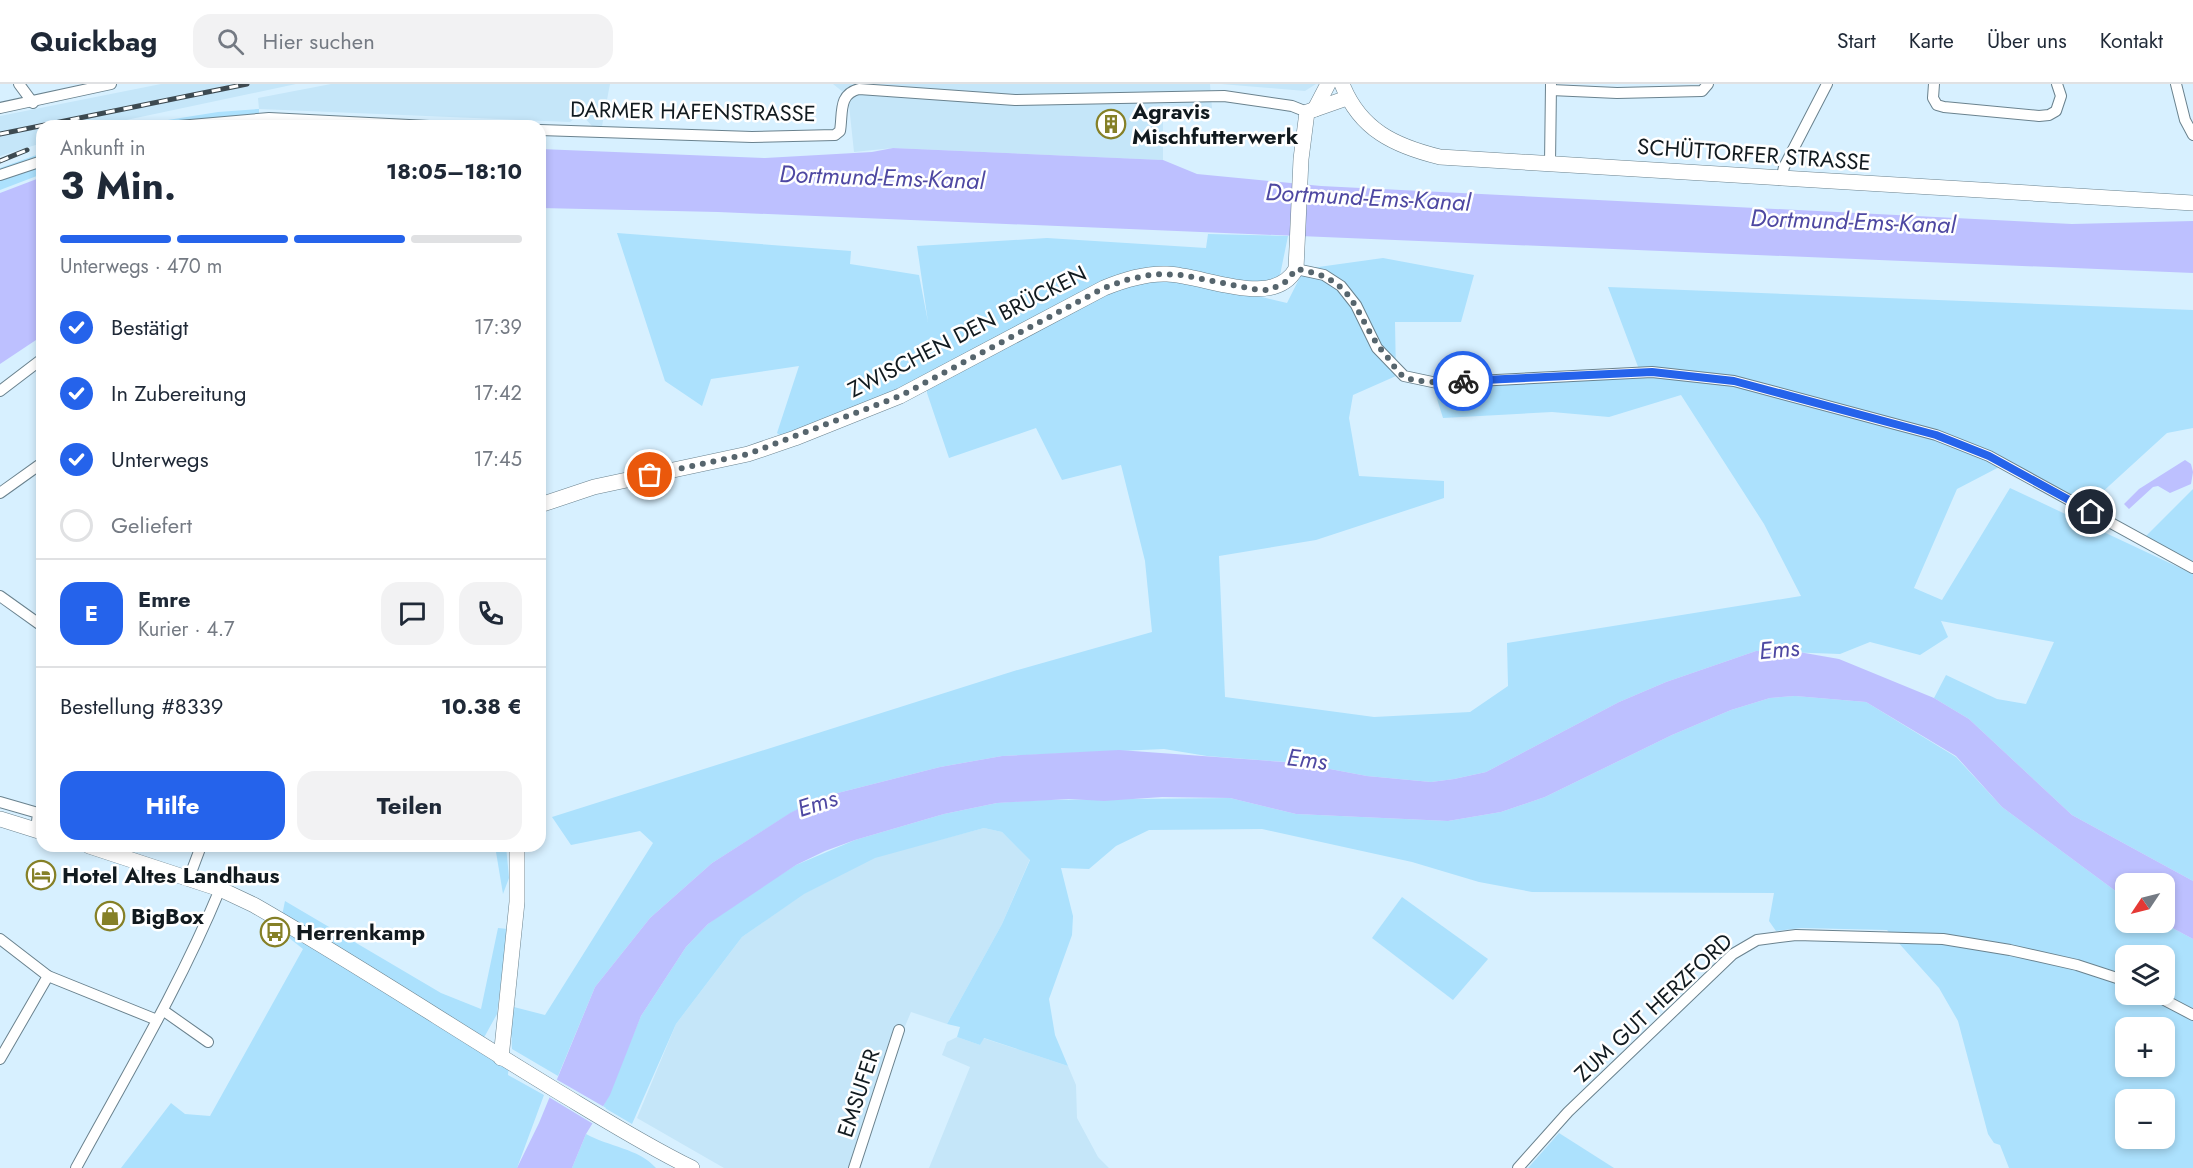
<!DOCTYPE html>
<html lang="de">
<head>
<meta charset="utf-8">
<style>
	:root { --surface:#fff; --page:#f2f2f3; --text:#1f2937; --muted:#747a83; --line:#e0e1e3; --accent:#2563eb }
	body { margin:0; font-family:Jost,sans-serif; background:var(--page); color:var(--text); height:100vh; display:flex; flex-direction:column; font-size:22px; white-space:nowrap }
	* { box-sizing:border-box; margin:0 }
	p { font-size:20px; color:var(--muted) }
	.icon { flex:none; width:33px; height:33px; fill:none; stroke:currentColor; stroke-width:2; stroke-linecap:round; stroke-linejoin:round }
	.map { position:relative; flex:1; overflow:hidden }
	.details { position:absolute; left:36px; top:36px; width:510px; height:732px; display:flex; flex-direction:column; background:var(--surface); border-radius:18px; box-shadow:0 3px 9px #0003 }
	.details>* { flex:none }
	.needle { width:39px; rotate:235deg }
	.fabs { position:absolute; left:2115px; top:789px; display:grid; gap:12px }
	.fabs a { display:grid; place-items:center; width:60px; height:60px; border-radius:12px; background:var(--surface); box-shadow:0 3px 9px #0003; font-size:30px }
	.pin { position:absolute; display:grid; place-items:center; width:51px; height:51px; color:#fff; margin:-26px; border:3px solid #fff; border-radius:50%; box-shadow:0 2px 6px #0007 }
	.courier { position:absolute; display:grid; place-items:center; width:60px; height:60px; margin:-30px; border:4px solid #2563eb; border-radius:50%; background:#fff; color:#222; box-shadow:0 2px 8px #0007 }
	.summary em { font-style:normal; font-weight:700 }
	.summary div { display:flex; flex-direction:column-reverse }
	.summary { display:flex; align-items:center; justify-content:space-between; height:102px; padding:0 24px }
	h1 { font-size:39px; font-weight:700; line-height:45px }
	.bar { display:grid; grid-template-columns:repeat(4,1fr); gap:9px 6px; align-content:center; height:72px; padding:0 24px }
	.bar i { height:8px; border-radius:4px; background:var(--line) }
	.bar .active { background:var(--accent) }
	.bar p { grid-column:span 4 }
	.line { display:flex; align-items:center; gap:15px; padding:0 24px; border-top:2px solid var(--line) }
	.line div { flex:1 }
	.round { display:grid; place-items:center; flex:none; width:63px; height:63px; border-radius:18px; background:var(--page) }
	ol { padding:0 24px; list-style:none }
	li { display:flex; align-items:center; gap:18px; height:66px }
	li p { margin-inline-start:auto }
	li .icon { padding:6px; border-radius:50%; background:var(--accent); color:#fff; stroke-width:4 }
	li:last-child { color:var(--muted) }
	li i { width:33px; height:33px; border:3px solid var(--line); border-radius:50% }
	.action { display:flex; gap:12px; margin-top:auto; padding:12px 24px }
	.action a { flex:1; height:69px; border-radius:18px; background:var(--accent); color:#fff; font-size:24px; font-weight:700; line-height:69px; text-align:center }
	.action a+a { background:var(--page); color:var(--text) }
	header { display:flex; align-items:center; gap:36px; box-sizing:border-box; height:84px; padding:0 30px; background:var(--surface); border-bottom:2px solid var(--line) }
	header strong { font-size:28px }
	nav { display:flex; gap:33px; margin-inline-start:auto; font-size:21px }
	.search { width:420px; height:54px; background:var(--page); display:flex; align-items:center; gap:15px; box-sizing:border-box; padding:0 21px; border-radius:18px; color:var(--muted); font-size:22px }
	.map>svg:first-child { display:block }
	.built { fill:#c5e6f9 }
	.green { fill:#ace1fd; fill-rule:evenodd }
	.water { fill:#bdc0ff }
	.pier { fill:#d7f0ff }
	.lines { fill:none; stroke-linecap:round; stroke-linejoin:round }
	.street-casing { stroke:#6a828e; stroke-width:12 }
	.secondary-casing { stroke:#6a828e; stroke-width:16 }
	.street { stroke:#fff; stroke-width:10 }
	.secondary { stroke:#fff; stroke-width:15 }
	.rail-casing { stroke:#3d4a51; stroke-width:5 }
	.rail { stroke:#fff; stroke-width:3; stroke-dasharray:9; stroke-linecap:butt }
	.done { stroke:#56656d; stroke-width:6; stroke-dasharray:0 10.8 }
	.route { stroke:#2563eb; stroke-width:8 }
	.labels { text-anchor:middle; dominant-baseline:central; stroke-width:5; stroke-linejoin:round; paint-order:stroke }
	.street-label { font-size:22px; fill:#111a1f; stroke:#fff }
	.poi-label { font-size:22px; font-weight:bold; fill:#111a1f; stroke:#fff; text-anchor:start }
	.water-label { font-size:24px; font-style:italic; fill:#4e48a2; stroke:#fff }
</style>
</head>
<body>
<header>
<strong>Quickbag</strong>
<div class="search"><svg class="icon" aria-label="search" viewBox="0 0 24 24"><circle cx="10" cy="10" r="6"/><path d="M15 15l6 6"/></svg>Hier suchen</div>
<nav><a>Start</a><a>Karte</a><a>Über uns</a><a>Kontakt</a></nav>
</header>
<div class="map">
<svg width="2193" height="1084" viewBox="0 0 2193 1084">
	<rect width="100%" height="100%" fill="#d7f0ff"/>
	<!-- built -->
	<g class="built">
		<path d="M161,0H296L98,42H42V59L0,72V32Z"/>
		<path d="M331,0H610L602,42H592L581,30L570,38L259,25L258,14Z"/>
		<path d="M833,0H1210L1212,24L1163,21V76L893,64L854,68L848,12Z"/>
		<path d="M1221,0H1316L1305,7Z"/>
		<path d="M984,744L1002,748L1030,775L1002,840L947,940L911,928L903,947L894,944L848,1084H724L637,1034L676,940L742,853L803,810L875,773Z"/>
		<path d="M957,953L980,961L983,954L1068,982L1076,1001L1077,1034L1098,1073L1109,1084H929L970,983L942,971L947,958Z"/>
	</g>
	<!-- green -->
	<g class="green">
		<path d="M259,25V42H130L218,28Z"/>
		<path d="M42,69V90L0,106V84Z"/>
		<path d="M617,149L851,167L850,180L919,191L928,238L917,162L1047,154L1206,164L1208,150L1288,152L1279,196L1212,201L1287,219L1304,185L1383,174L1474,191L1461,238H1395L1396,292L1353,311L1349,334L1359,392L1444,397V414L1316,456L1219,472L1225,613L1374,633L1470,628L1508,602L1507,559L1801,512L1764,440L1681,311L1609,333L1552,328L1443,334L1433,302L1640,288L1608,203L2193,226V344L2167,349L2087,422L2005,380L1957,405L1914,504L1942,516L2010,404L2193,490V797L2072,731L1969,635L1934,614L1946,591L1997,615L2026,620L2054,558L1941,537L1948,553L1920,571L1870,558L1840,570L1756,567L1666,598L1619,618L1486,688L1454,695L1431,698L1367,692L1298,679L1207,672L1164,665L1002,672L940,683L822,713L789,730L712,779L650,834L595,903L558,992L512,965L510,922L545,931L653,759L640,747L571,761L552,733L1014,587L1152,548L1145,477L1121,381L1062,396L1036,344L949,374L927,309V293L783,354L777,349L799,282L711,295L702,322L665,297Z"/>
		<path d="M2193,405V482L2142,456Z"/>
		<path d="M1795,612L1866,618L1956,673L2002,723L2125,814L2126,838L2163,839L2193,855V1084H2009L2000,1061L1994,1059L1988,1050L1958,937L1939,904L1887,846L1801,844L1776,847L1769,837L1774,809L1532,808L1479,798L1412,778L1262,745L1149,746L1116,762L1089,785L1061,784L1073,832L1072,851L1049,915L1055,951L1068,982L984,954L980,961L957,953L960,943L947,940L1002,840L1030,776L1002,748L984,744L875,774L804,810L742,853L676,940L632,1040L603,1023L641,932L686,863L708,840L737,818L796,781L855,756L944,730L997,719L1042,716L1230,714L1296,730L1448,737L1501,728L1545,713L1672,651L1731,626L1770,614ZM2126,872H2164V910H2126ZM2126,944H2164V982H2126ZM2126,1016H2164V1054H2126Z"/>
		<path d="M495,762H506L509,794L503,810Z"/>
		<path d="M1402,813L1488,875L1453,916L1372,854Z"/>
		<path d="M285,817L441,909L481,925L498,844L508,845L497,930L481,959L509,976L508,991L544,1011L517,1084H121L171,1019L185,1030L210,1032L303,865L279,846Z"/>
		<path d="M1559,1049L1614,1084H1528Z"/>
		<path d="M586,1050C609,1063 638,1064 656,1084H572Z"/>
	</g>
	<!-- water -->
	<g class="water">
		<path d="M893,64L1163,76L1197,90L1321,102L2072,140L2193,137V189L718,128L540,124V65L765,74L872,68Z"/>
		<path d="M42,93V252L0,280V109Z"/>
		<path d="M2185,376L2191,380L2193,388L2191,400L2170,409L2158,402L2153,403L2129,425L2124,420L2139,405Z"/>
		<path d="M1756,567L1799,568L1839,575L1934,614L1969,635L2072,731L2193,797V855L2163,839L2164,800H2126L2125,814L2002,723L1956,672L1866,618L1795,612L1770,614L1731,626L1672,651L1545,713L1501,728L1448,737L1296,730L1230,714L1162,713L1104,717L1069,715L997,719L944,730L855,756L825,767L796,781L708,840L686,863L641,932L610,1011L586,1050L572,1084H517L539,1039L595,903L650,834L712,779L790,729L822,713L940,683L1002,672L1119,666L1298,679L1367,692L1431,698L1454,695L1486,688L1619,618L1666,598Z"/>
	</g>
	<!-- pier -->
	<path class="pier" d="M554,994L606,1024L595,1041L547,1012Z"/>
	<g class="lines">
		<!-- street casing -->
		<g class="street-casing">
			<g id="street">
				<path d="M19,0L33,19"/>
				<path d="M1934,0L1933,14L1937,21L1944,23L2039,32L2049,31L2056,27L2061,12L2057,0"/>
				<path d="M2176,0L2185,36L2193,51"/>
				<path d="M1551,6L1617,9L1702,7L1708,0"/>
				<path d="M0,24L111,0"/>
				<path d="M179,42L269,34L429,42"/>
				<path d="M540,46L752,53L835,51L840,47C843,29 838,10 859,5L1015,16L1224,12L1292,22L1307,28"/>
				<path d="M1550,79L1551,1"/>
				<path d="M0,91L42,77"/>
				<path d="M1781,96L1784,83L1827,0"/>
				<path d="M1296,185L1324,191L1341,202L1356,221L1377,264L1404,292L1437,299L1652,288L1734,297L1936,351L1989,372L2193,484"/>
				<path d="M0,307L42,275"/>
				<path d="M0,409L42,379"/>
				<path d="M0,512L42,542"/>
				<path d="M0,718L38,729L36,746"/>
				<path d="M189,794L201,762"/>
				<path d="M0,855L48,892L157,936"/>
				<path d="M2153,910L2193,931"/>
				<path d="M164,927L208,958"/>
				<path d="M0,975L48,892"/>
				<path d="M76,1084C126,992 180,902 220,805"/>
				<path d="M854,1084L899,946"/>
				<path d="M1518,1084L1568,1028L1733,870L1757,856L1796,851L1943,855L2010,866L2077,881L2126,897"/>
			</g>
		</g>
		<!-- secondary casing -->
		<g class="secondary-casing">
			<g id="secondary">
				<path d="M1342,0C1360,46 1395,62 1440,73L2193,119"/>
				<path d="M1315,25L1328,0"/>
				<path d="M540,421L594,403L748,370L795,354L900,312L1104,204C1124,196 1145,189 1167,190C1204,191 1273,226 1296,185L1301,75L1307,28L1347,14"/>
				<path d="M0,735L42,748"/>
				<path d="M89,762L220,805L254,821C357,880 456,946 557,1007C602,1034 645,1061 692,1084"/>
				<path d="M501,974L517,818V762"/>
			</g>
		</g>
		<!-- street -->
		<use href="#street" class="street"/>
		<!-- secondary -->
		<use href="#secondary" class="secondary"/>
		<!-- rail casing -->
		<g class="rail-casing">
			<g id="rail">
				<path d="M0,50L247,0"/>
				<path d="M0,77L27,66"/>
			</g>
		</g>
		<!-- rail -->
		<use href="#rail" class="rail"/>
	</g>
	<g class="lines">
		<!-- done -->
		<path class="done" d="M650,391L748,370L900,312L1104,204L1126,196L1155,190L1182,191L1258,206H1270L1287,197L1296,185C1361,195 1352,233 1388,274C1392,279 1397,288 1403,292C1416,300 1448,298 1463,297"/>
		<!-- route -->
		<path class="route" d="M1463,297L1652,288L1734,297L1936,351L1989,372L2091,428"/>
	</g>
	<!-- icons -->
	<defs>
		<g id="building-ring" transform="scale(1.5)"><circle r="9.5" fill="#fff" stroke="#858027" stroke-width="1.5"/><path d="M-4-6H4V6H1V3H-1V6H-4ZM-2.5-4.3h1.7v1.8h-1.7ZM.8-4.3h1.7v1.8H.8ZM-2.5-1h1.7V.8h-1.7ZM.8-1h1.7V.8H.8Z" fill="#858027"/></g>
		<g id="hotel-ring" transform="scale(1.5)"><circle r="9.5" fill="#fff" stroke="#858027" stroke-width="1.5"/><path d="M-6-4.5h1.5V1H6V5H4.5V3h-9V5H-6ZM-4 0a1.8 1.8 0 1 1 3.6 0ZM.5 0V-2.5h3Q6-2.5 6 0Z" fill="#858027"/></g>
		<g id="shop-ring" transform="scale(1.5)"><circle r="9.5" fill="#fff" stroke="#858027" stroke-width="1.5"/><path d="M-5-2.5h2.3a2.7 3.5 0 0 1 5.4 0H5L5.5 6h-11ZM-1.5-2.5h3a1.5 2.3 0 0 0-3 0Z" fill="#858027"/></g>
		<g id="bus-ring" transform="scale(1.5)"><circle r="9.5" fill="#fff" stroke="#858027" stroke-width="1.5"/><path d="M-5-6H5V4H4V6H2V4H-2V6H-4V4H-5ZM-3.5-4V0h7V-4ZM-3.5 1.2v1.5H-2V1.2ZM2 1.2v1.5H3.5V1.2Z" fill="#858027"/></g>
	</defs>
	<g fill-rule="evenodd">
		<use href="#building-ring" x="1111" y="40"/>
		<use href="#hotel-ring" x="41" y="791"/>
		<use href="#shop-ring" x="110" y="832"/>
		<use href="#bus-ring" x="275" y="848"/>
	</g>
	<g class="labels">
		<!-- street labels -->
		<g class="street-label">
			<text transform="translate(693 27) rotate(1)">DARMER HAFENSTRASSE</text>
			<text transform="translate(1754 70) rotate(4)">SCHÜTTORFER STRASSE</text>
			<text transform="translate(967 247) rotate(-27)">ZWISCHEN DEN BRÜCKEN</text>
			<text transform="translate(1653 923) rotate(-43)">ZUM GUT HERZFORD</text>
			<text transform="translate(858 1009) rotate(-72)">EMSUFER</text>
		</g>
		<!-- poi labels -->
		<g class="poi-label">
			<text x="1132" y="27">Agravis<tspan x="1132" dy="25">Mischfutterwerk</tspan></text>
			<text x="62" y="791">Hotel Altes Landhaus</text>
			<text x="131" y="832">BigBox</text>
			<text x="296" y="848">Herrenkamp</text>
		</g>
		<!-- water labels -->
		<g class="water-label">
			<text transform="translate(882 93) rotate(2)">Dortmund-Ems-Kanal</text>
			<text transform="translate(1368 113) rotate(3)">Dortmund-Ems-Kanal</text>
			<text transform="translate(1853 137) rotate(2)">Dortmund-Ems-Kanal</text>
			<text transform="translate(1779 565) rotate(-5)">Ems</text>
			<text transform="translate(1307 675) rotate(7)">Ems</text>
			<text transform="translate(817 719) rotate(-18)">Ems</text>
		</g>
	</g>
</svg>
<div class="fabs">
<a><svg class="needle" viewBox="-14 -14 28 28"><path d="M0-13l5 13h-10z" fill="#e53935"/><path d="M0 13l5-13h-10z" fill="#747a83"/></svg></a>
<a><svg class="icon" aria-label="layers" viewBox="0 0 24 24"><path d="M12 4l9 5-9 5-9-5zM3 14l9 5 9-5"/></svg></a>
<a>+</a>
<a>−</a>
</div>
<div class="pin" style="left:650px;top:391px;background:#ea580c"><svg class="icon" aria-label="bag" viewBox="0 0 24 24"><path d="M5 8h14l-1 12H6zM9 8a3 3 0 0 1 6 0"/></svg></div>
<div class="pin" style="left:2091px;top:428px;background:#1f2937"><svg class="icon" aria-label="home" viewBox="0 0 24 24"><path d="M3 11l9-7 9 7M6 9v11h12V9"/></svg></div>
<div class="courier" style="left:1463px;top:297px"><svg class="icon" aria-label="bike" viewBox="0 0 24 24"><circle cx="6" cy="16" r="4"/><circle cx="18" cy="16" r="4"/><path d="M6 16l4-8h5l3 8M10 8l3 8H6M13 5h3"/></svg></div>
<section class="details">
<div class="summary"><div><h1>3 Min.</h1><p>Ankunft in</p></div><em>18:05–18:10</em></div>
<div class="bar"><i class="active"></i><i class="active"></i><i class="active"></i><i></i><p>Unterwegs · 470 m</p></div>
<ol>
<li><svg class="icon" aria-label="check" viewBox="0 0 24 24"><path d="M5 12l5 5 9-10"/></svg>Bestätigt<p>17:39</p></li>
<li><svg class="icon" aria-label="check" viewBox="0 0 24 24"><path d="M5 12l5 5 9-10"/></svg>In Zubereitung<p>17:42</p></li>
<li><svg class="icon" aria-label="check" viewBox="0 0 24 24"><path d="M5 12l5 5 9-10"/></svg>Unterwegs<p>17:45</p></li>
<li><i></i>Geliefert</li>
</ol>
<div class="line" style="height:108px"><b class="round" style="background:var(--accent);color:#fff">E</b><div><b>Emre</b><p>Kurier · 4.7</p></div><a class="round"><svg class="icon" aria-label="chat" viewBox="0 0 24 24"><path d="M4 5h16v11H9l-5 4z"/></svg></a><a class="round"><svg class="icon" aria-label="phone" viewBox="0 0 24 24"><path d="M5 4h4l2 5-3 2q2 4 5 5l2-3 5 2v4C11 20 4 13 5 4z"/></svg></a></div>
<div class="line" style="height:78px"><div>Bestellung #8339</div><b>10.38 €</b></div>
<div class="action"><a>Hilfe</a><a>Teilen</a></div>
</section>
</div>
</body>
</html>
